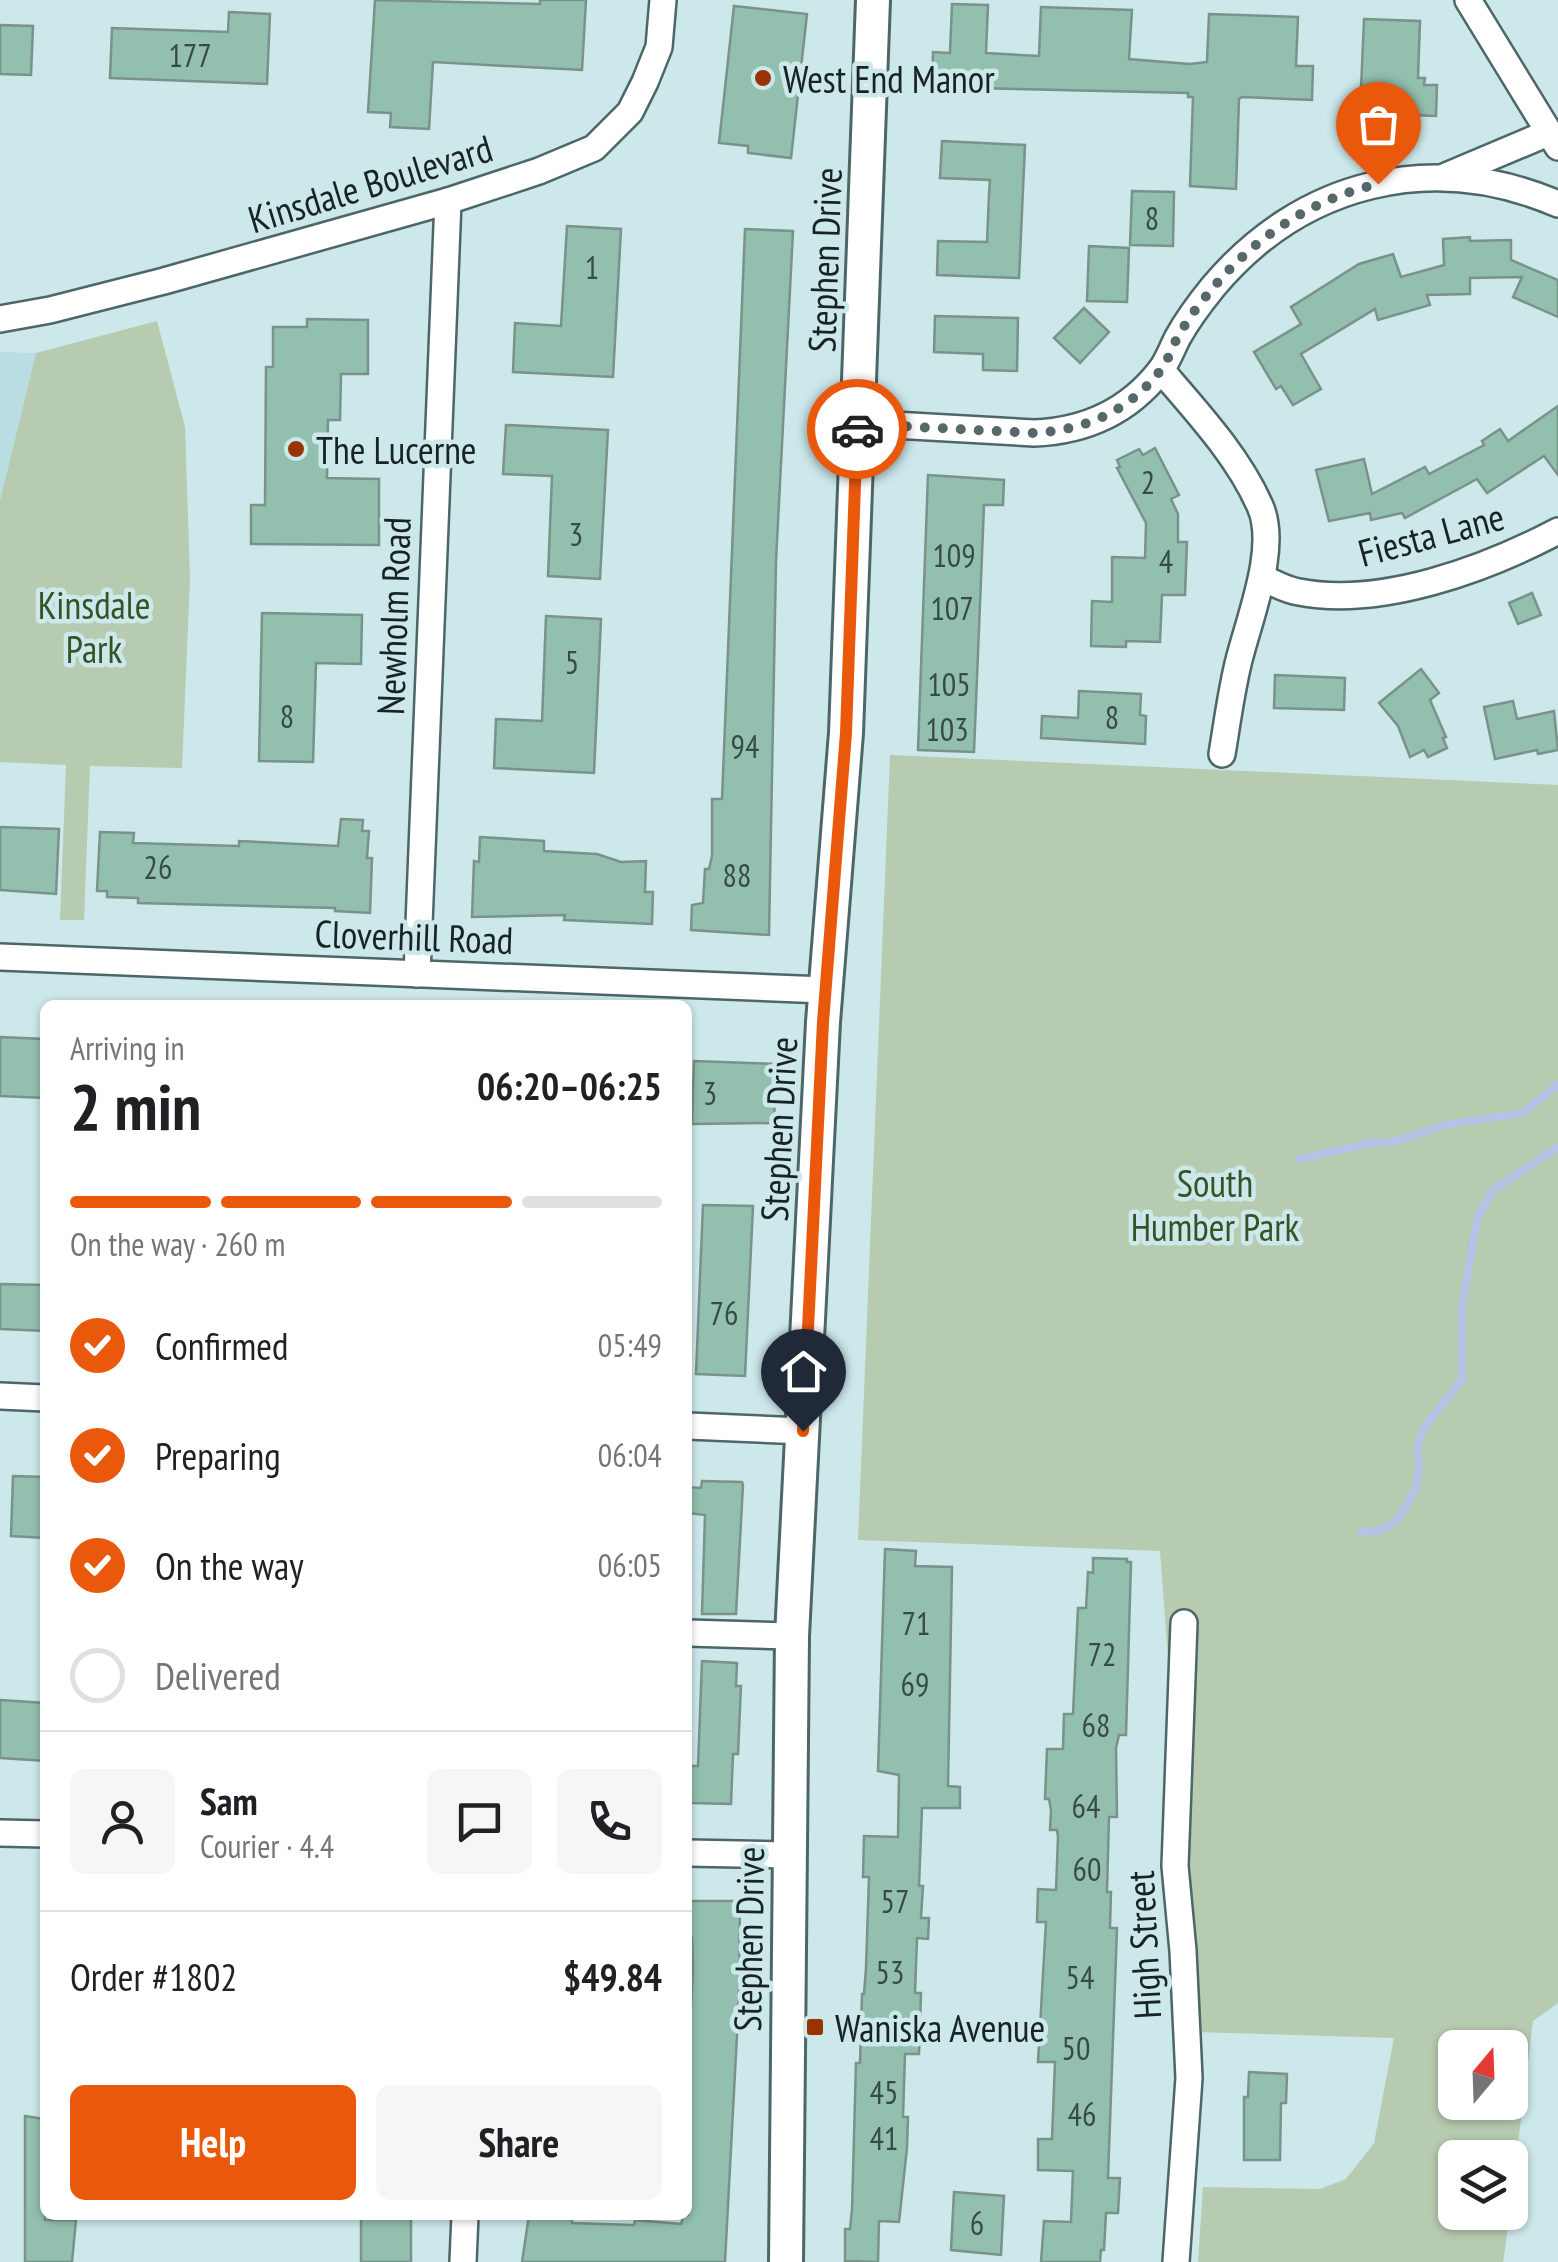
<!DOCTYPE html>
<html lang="en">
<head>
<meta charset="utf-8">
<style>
	:root { --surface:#fff; --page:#f6f6f6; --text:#202124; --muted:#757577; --line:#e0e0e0; --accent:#ea580c }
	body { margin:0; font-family:"PT Sans Narrow",sans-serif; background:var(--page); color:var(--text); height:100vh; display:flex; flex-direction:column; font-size:38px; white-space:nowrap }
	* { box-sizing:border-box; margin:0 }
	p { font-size:32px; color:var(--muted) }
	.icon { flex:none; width:55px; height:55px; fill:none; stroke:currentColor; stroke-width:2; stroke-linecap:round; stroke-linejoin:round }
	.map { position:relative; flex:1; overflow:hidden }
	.details { position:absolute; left:40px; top:1000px; width:652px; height:1220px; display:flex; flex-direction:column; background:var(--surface); border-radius:15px; box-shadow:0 2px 8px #0004 }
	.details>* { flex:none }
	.needle { width:65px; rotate:19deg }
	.buttons { position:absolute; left:1438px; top:2030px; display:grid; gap:20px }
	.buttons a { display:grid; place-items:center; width:90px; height:90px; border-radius:15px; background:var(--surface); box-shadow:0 2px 8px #0004; font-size:50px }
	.pin { position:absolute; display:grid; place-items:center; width:85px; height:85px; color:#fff; margin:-102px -42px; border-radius:50% 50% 50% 0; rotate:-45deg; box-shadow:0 0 10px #0007 }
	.pin .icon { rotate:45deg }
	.courier { position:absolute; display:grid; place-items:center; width:100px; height:100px; margin:-50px; border:8px solid #ea580c; border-radius:50%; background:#fff; color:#222; box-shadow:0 2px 12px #0007 }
	.headline em { font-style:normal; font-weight:600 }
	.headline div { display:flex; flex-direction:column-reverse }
	.headline { display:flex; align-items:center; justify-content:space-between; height:170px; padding:0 30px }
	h1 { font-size:65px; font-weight:600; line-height:75px }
	.bar { display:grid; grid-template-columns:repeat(4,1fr); gap:15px 10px; align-content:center; height:120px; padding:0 30px }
	.bar i { height:12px; border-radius:8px; background:var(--line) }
	.bar .on { background:var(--accent) }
	.bar p { grid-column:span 4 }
	.line { display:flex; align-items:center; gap:25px; padding:0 30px; border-top:2px solid var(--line) }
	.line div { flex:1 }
	.round { display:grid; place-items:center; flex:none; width:105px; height:105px; border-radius:15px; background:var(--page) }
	ol { padding:0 30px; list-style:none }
	li { display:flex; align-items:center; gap:30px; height:110px }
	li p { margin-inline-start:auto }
	li .icon { padding:10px; border-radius:50%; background:var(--accent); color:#fff; stroke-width:4 }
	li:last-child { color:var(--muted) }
	li i { width:55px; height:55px; border:5px solid var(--line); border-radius:50% }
	.cta { display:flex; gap:20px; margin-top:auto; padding:20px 30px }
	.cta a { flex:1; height:115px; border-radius:15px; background:var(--accent); color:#fff; font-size:40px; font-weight:600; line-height:115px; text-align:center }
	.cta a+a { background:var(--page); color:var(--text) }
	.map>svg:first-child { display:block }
	.built { fill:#b9dde1 }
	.green { fill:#b6cbaf; fill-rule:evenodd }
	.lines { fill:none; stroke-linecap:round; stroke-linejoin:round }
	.stream { stroke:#b4c3e6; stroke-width:8 }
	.building { fill:#93bfaf; stroke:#7a9289; stroke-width:2.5 }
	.minor-casing { stroke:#4d6668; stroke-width:30 }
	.tertiary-casing { stroke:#4d6668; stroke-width:38 }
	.minor { stroke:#fff; stroke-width:25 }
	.tertiary { stroke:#fff; stroke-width:32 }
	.done { stroke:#57686a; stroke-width:10; stroke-dasharray:0 18 }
	.route { stroke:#ea580c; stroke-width:12 }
	.poi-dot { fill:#983401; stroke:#cce8eb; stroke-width:4 }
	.labels { text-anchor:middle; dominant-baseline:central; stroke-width:9; stroke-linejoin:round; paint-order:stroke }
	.number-label { font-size:32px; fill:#374a47 }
	.poi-label { font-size:38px; fill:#182324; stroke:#cce8eb; text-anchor:start }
	.street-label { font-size:38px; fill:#182324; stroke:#cce8eb }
	.park-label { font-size:38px; fill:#325426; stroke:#cce8eb }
</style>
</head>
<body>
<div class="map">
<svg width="1558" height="2262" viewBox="0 0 1558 2262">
	<rect width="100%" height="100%" fill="#cce8eb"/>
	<!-- built -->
	<path class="built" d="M0,352L36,353L0,501Z"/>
	<!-- green -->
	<g class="green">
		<path d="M157,321L185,427L190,578L182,768L90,766L84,920H60L66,765L0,762V501L36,353Z"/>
		<path d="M890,755L1558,785V2003L1533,2021L1510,2209V2158H1455V2212L1510,2213L1503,2262H1198L1203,2187L1320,2189L1346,2179L1374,2143L1394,2038L1196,2032L1160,1551L858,1540ZM1455,2048H1510V2102H1455Z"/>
	</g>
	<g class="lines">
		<!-- stream -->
		<g class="stream">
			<path d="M1299,1159L1375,1142L1389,1143L1449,1124L1523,1113L1558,1084"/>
			<path d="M1361,1532L1379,1531L1395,1522L1408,1503L1416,1487L1419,1466L1417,1447L1424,1427L1462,1380V1305L1478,1216L1493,1190L1558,1147"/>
		</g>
	</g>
	<!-- building -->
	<g class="building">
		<path d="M375,0L540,4V0H586L582,70L433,62L429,129L390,127L391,113L368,112Z"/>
		<path d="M952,4L988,5L986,53L1039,56L1041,7L1132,10L1129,59L1190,64L1207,62L1209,14L1298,17L1296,66H1313L1312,100L1242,97L1239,99L1236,189L1190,186L1193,97H1188V93L932,87L933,52L950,53Z"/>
		<path d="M734,6L807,14L791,158L748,153V146L719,143Z"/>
		<path d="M229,12L270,14L267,84L110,78L112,28L228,32Z"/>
		<path d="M1364,19L1420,21L1418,78H1425L1424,85H1437L1436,116L1360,113Z"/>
		<path d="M0,25L33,26L31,75L0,74Z"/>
		<path d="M942,141L1025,145L1019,278L937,275L938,241L987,242L989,194L990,180L940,178Z"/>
		<path d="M1132,191L1174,192L1173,246L1130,245Z"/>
		<path d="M567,226L621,229L613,377L513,372L515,323L561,326Z"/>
		<path d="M745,229L793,231L776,561L769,935L691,930L692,905L703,903L705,869H709L712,856V799H722Z"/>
		<path d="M1470,237V241L1511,240V260L1558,280V317L1513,297L1522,277L1470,278V294L1427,295L1430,305L1378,320L1375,309L1301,354L1321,389L1293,405L1281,386L1276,389L1254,352L1301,324L1291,307L1359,264L1393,254L1401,277L1444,265L1443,239Z"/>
		<path d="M1089,246L1129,248L1127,302L1087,301Z"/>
		<path d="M1084,308L1109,332L1080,363L1054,338Z"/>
		<path d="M935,316L1018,318L1017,371L983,370V354L934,352Z"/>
		<path d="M307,319L368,320V374H341L340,420H328L327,478L379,479V545L251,544V505H265L266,367H273V327H307Z"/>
		<path d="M1558,406V475L1544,456L1487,493L1477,479L1405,518L1402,513L1371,520L1370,513L1329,521L1316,470L1364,459L1372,494L1425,467L1429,474L1484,445L1482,441L1500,429L1508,441Z"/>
		<path d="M506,425L608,430L600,579L548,576L552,476L503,474Z"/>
		<path d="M1155,448L1179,495L1171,499L1178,514V542H1187L1185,595H1162L1160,642L1126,641V647L1091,646L1092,601L1112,602V557L1145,558L1146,523L1117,468L1120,467L1117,460L1139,449L1143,455Z"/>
		<path d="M928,475L1004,480L1003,505H984L974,752L918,750Z"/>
		<path d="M1532,593L1541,615L1518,624L1509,603Z"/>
		<path d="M262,613L362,615L361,664L316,663L313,762L259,761Z"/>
		<path d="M546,616L601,619L594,773L494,768L496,719L542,721Z"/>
		<path d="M1421,669L1439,693L1430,700L1446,737L1443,738L1447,748L1428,757L1424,750L1410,757L1398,726L1379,703Z"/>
		<path d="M1275,675L1345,678L1344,710L1274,708Z"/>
		<path d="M1079,691L1141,694L1140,715L1146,716L1145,744L1041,738L1042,716L1078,718Z"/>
		<path d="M1513,701L1517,719L1554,711L1558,750L1538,754L1537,750L1495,759L1484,707Z"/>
		<path d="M341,819L363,820L362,831H369L367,858H372L370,913L335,911V908L138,903V898L107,897V891H97L100,832L134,833L133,843L239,846V841L338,846Z"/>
		<path d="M0,827L59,829L56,894L0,890Z"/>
		<path d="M480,837L544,841V851L597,854L621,862L646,861L645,892H653L652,924L564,920L565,915L472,917L474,861L479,862Z"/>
		<path d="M0,1037L45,1039V1098L0,1096Z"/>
		<path d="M694,1061L776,1064L774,1123L692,1124Z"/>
		<path d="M703,1205L753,1206L745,1376L696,1374Z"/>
		<path d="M0,1284L45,1285V1331L0,1329Z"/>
		<path d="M13,1476L45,1477V1538L11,1536Z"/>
		<path d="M702,1481L742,1482L743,1485L736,1614H702L705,1515L688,1513V1487L701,1488Z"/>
		<path d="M885,1549L916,1551L915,1566L952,1567L948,1786L960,1787V1808H922L919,1886H923L921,1918H929L928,1939L917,1938L915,1993H921L919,2054H905L903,2117H908L907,2148L899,2222L879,2221L878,2262L845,2261V2229H850L852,2209L856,2063H860L862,1994H864L866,1968L869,1877H863L864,1836L898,1837L899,1775L878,1771Z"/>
		<path d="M1093,1558L1127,1559V1562H1131L1126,1735H1119L1116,1748L1117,1817H1109L1107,1892H1111L1110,1928H1117L1108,2178H1120L1118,2213H1106L1104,2250H1101L1100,2262H1041L1044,2221L1071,2222L1073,2171L1038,2170V2139H1052L1055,2062H1038L1046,1922H1037L1038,1889L1056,1890L1058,1837L1057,1830H1050L1051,1810L1049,1799H1045L1047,1749H1063L1064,1714H1073L1078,1608H1086L1088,1572L1093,1573Z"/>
		<path d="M702,1661L737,1663L736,1686H741L738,1754H733L731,1804L691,1803V1793H688V1766H698Z"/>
		<path d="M0,1700L45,1703V1761L0,1758Z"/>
		<path d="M690,1901H740L739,1997L725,2262H522L529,2215H572V2223L634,2225L635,2220L681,2224L684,2215H688V2064L693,1968L692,1938H688Z"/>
		<path d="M1249,2072L1287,2074L1286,2103H1281L1280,2160H1244V2097H1248Z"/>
		<path d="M25,2116L45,2119V2220H76L72,2262H25Z"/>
		<path d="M954,2192L1004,2196L1001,2255L951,2250Z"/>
		<rect x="361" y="2215" width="50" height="47"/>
	</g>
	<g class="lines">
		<!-- minor casing -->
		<g class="minor-casing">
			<g id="minor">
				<path d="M1468,0L1558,147"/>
				<path d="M1446,176L1548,133"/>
				<path d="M0,319L50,310L164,281L448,201L539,171L594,148L630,112L645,82L659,47L663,0"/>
				<path d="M1161,370C1197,412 1238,456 1260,506C1279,548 1248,621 1238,664C1231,693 1227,724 1222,754"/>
				<path d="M858,423L1034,433C1085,431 1128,412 1160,371C1168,361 1172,348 1178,337C1188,319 1200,303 1213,287C1302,181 1432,150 1558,204"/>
				<path d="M1263,578C1274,583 1286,590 1299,592C1381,608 1486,569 1558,531"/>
				<path d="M0,957L825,990"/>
				<path d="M417,974L448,201"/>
				<path d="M0,1396L45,1398"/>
				<path d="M688,1426L803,1431"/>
				<path d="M688,1633L792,1636"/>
				<path d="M0,1833L45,1834"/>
				<path d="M688,1853L789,1855"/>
				<path d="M463,2262L465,2215"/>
				<path d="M1176,2262L1189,2078L1183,1951L1175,1866L1184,1623"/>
			</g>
		</g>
		<!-- tertiary casing -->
		<g class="tertiary-casing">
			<path id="tertiary" d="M786,2262L792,1636L823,1022L846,733L873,0"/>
		</g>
		<!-- minor -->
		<use href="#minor" class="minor"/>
		<!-- tertiary -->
		<use href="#tertiary" class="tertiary"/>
	</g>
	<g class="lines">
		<!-- done -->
		<path class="done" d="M857,429L858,424L1034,433C1085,430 1128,412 1160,371C1168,362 1171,348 1178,337C1187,320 1200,303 1213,288C1256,236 1313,199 1378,184"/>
		<!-- route -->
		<path class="route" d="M803,1431L823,1022L846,733L857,429"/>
	</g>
	<!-- markers -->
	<g class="poi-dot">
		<circle cx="763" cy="78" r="10"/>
		<circle cx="296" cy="449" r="10"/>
		<rect x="805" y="2017" width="20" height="20" rx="5"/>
	</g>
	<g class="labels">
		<!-- number labels -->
		<g class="number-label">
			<text x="190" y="55">177</text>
			<text x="1152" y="218">8</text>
			<text x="592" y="267">1</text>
			<text x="1148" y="482">2</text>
			<text x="576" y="534">3</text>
			<text x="954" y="555">109</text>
			<text x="1166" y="561">4</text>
			<text x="952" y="608">107</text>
			<text x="572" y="662">5</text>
			<text x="949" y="684">105</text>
			<text x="287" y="716">8</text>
			<text x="1112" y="717">8</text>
			<text x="947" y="729">103</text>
			<text x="745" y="746">94</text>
			<text x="158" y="867">26</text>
			<text x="737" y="875">88</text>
			<text x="710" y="1093">3</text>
			<text x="724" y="1313">76</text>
			<text x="916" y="1623">71</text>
			<text x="1102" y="1654">72</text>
			<text x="915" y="1684">69</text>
			<text x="1096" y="1725">68</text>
			<text x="1086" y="1806">64</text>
			<text x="1087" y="1869">60</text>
			<text x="895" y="1901">57</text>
			<text x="890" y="1972">53</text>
			<text x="1080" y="1977">54</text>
			<text x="1076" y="2048">50</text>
			<text x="884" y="2092">45</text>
			<text x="1082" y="2114">46</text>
			<text x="884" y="2138">41</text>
			<text x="977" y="2223">6</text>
		</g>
		<!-- poi labels -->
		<g class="poi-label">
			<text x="783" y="78">West End Manor</text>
			<text x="316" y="449">The Lucerne</text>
			<text x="835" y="2027">Waniska Avenue</text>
		</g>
		<!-- street labels -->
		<g class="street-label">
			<text transform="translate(370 183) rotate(-17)">Kinsdale Boulevard</text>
			<text transform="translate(824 260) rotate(-88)">Stephen Drive</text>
			<text transform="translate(1431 534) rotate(-15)">Fiesta Lane</text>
			<text transform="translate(393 616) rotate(-88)">Newholm Road</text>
			<text transform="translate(414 936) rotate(2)">Cloverhill Road</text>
			<text transform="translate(778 1129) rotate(-87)">Stephen Drive</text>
			<text transform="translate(748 1939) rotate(-89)">Stephen Drive</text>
			<text transform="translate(1143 1945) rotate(-93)">High Street</text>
		</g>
		<!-- park labels -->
		<g class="park-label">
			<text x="94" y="604">Kinsdale<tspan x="94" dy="44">Park</tspan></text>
			<text x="1215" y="1182">South<tspan x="1215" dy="44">Humber Park</tspan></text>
		</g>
	</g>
</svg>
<div class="buttons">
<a><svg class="needle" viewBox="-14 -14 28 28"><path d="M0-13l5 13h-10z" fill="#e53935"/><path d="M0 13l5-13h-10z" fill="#757577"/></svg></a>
<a><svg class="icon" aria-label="layers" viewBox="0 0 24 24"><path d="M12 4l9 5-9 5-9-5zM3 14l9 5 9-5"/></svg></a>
</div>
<div class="pin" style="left:1378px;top:184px;background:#ea580c"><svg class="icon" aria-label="bag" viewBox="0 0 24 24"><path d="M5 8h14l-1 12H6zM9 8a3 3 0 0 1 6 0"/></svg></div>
<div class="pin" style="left:803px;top:1431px;background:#1f2937"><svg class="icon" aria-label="home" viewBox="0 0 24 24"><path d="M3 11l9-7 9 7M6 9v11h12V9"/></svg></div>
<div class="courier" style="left:857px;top:429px"><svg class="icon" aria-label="car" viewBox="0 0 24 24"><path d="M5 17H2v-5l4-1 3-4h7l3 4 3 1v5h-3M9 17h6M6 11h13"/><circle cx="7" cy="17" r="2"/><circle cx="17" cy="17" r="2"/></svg></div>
<section class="details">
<div class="headline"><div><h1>2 min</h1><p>Arriving in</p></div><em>06:20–06:25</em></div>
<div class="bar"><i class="on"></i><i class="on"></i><i class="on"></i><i></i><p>On the way · 260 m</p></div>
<ol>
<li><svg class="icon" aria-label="check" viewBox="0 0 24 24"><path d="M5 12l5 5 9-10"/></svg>Confirmed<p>05:49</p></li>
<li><svg class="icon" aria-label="check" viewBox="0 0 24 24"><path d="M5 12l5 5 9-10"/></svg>Preparing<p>06:04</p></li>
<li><svg class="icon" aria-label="check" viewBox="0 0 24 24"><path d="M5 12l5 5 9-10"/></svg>On the way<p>06:05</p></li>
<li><i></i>Delivered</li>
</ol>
<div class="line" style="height:180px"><a class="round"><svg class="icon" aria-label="person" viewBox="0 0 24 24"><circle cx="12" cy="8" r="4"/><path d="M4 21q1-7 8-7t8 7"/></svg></a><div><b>Sam</b><p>Courier · 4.4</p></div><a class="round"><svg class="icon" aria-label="chat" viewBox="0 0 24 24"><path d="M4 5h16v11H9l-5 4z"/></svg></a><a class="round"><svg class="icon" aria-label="phone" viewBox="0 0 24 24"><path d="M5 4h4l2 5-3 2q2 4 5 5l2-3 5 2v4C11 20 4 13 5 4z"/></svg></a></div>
<div class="line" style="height:130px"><div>Order #1802</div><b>$49.84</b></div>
<div class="cta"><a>Help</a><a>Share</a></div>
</section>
</div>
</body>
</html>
